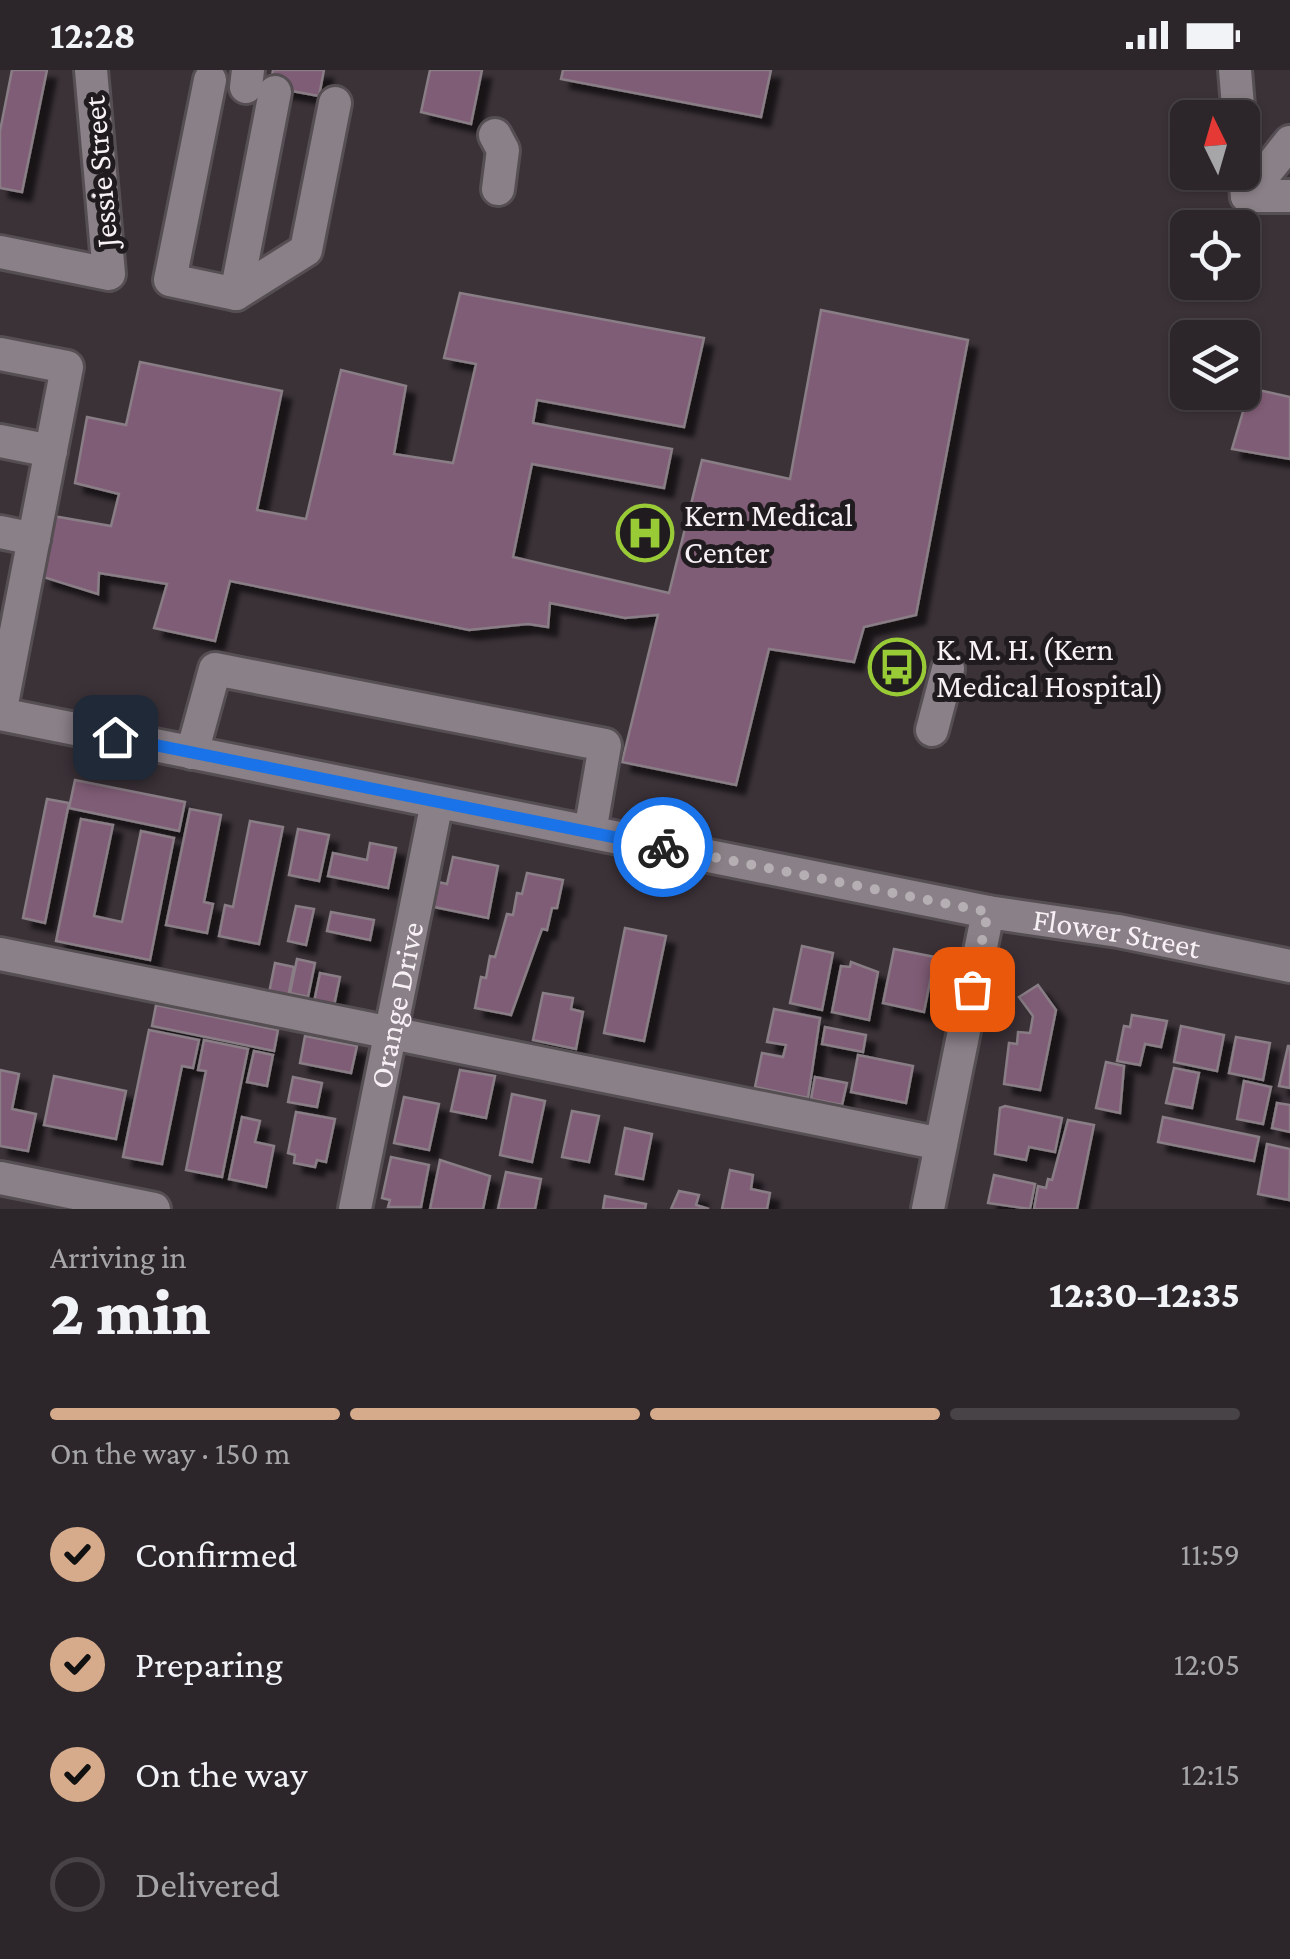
<!DOCTYPE html>
<html lang="en">
<head>
<meta charset="utf-8">
<style>
	:root { --surface:#2c262a; --page:#383236; --text:#f1f3f6; --muted:#a6a5a8; --line:#484347; --accent:#d6ab8b }
	body { margin:0; font-family:"Crimson Pro",serif; background:var(--page); color:var(--text); height:100vh; display:flex; flex-direction:column; font-size:38px; white-space:nowrap }
	* { box-sizing:border-box; margin:0 }
	p { font-size:32px; color:var(--muted) }
	.icon { flex:none; width:55px; height:55px; fill:none; stroke:currentColor; stroke-width:2; stroke-linecap:round; stroke-linejoin:round }
	.map { position:relative; height:1139px; overflow:hidden }
	.side { display:flex; flex-direction:column; background:var(--surface); flex:1 }
	.side>* { flex:none }
	.needle { width:65px; rotate:355deg }
	.tools { position:absolute; left:1170px; top:30px; display:grid; gap:20px }
	.tools a { display:grid; place-items:center; width:90px; height:90px; border-radius:15px; background:var(--surface); box-shadow:0 2px 8px #0004,0 0 0 2px var(--line); font-size:50px }
	.pin { position:absolute; display:grid; place-items:center; width:85px; height:85px; color:#fff; margin:-42px; border-radius:20px; box-shadow:0 5px 15px #0006 }
	.courier { position:absolute; display:grid; place-items:center; width:100px; height:100px; margin:-50px; border:8px solid #1a73e8; border-radius:50%; background:#fff; color:#222; box-shadow:0 2px 12px #0007 }
	.head em { font-style:normal; font-weight:800 }
	.head div { display:flex; flex-direction:column-reverse }
	.head { display:flex; align-items:center; justify-content:space-between; height:170px; padding:0 50px }
	h1 { font-size:65px; font-weight:800; line-height:75px }
	.bar { display:grid; grid-template-columns:repeat(4,1fr); gap:15px 10px; align-content:center; height:120px; padding:0 50px }
	.bar i { height:12px; border-radius:8px; background:var(--line) }
	.bar .active { background:var(--accent) }
	.bar p { grid-column:span 4 }
	ol { padding:0 50px; list-style:none }
	li { display:flex; align-items:center; gap:30px; height:110px }
	li p { margin-inline-start:auto }
	li .icon { padding:10px; border-radius:50%; background:var(--accent); color:#111; stroke-width:4 }
	li:last-child { color:var(--muted) }
	li i { width:55px; height:55px; border:5px solid var(--line); border-radius:50% }
	.status { display:flex; justify-content:space-between; align-items:center; height:70px; padding:0 50px; background:var(--surface); direction:ltr }
	.status svg { height:28px; fill:currentColor }
	.map>svg:first-child { display:block }
	.building { fill:#805d76; stroke:#897e85; stroke-width:2.5; filter:url(#shadow) }
	.lines { fill:none; stroke-linecap:round; stroke-linejoin:round }
	.minor-casing { stroke:#554e52; stroke-width:38 }
	.minor { stroke:#8a8087; stroke-width:32 }
	.done { stroke:#b5aeb3; stroke-width:10; stroke-dasharray:0 18 }
	.route { stroke:#1a73e8; stroke-width:12 }
	.labels { text-anchor:middle; dominant-baseline:central; stroke-width:10; stroke-linejoin:round; paint-order:stroke }
	.street-label { font-size:32px; fill:#f7f1f5; stroke:#1f1b1e }
	.poi-label { font-size:32px; fill:#f7f1f5; stroke:#1f1b1e; text-anchor:start }
</style>
</head>
<body>
<div class="status"><b>12:28</b><svg viewBox="0 0 49 12"><path d="M0 12V9h3v3zM5 12V6h3v6zM10 12V3h3v9zM15 12V0h3v12zM26 1h20v11H26zM47 4h2v5h-2z"/></svg></div>
<div class="map">
<svg width="1290" height="1139" viewBox="0 0 1290 1139">
	<defs>
		<filter id="shadow"><feDropShadow dx="9" dy="9" stdDeviation="2.5" flood-color="#0009"/></filter>
	</defs>
	<rect width="100%" height="100%" fill="#3b3238"/>
	<!-- building -->
	<g class="building">
		<path d="M12,0H47L22,122L0,118V61Z"/>
		<path d="M273,0H324L319,26L270,17Z"/>
		<path d="M430,0H482L471,54L421,42Z"/>
		<path d="M563,0H771L761,47L561,9Z"/>
		<path d="M460,223L704,268L684,357L537,330L533,353L672,379L664,418L532,394L513,487L669,523L702,390L790,409L821,240L968,270L916,545L864,557L854,592L769,579L736,715L622,692L658,545L625,548L550,533L548,557L528,554L469,560L230,511L215,571L154,558L167,514L99,503L98,524L43,507L53,446L111,456L119,424L75,413L87,347L126,355L140,292L282,321L257,440L306,449L341,300L406,316L394,384L453,393L476,294L444,288Z"/>
		<path d="M1250,318L1290,327V389L1232,379Z"/>
		<path d="M75,710L185,732L179,761L69,738Z"/>
		<path d="M47,729L69,733L45,853L23,848Z"/>
		<path d="M190,739L221,745L204,832L213,834L207,863L166,855Z"/>
		<path d="M81,749L113,755L94,846L122,852L141,761L174,768L150,890L56,871Z"/>
		<path d="M250,751L283,757L259,874L219,866L225,835L233,837Z"/>
		<path d="M298,759L329,765L319,811L289,805Z"/>
		<path d="M370,773L396,778L388,818L328,806L333,783L367,790Z"/>
		<path d="M453,787L498,796L488,848L429,836L434,811L447,814Z"/>
		<path d="M527,803L563,810L557,838H552L547,860L542,859L511,945L475,938L481,907L486,908L490,886L495,887L507,844L513,845L517,823L522,824Z"/>
		<path d="M296,836L314,839L306,875L288,871Z"/>
		<path d="M331,842L374,850L370,870L327,861Z"/>
		<path d="M625,858L666,866L644,971L604,963Z"/>
		<path d="M802,876L833,883L822,940L790,933Z"/>
		<path d="M894,879L935,887L924,942L883,933Z"/>
		<path d="M297,889L315,893L308,927L290,923Z"/>
		<path d="M851,892L878,902L869,950L832,942L841,896L850,897Z"/>
		<path d="M275,893L294,897L288,927L269,923Z"/>
		<path d="M320,903L340,907L334,936L314,932Z"/>
		<path d="M1038,915L1056,940L1040,1020L1004,1014L1009,973L1017,974L1018,962L1030,963L1033,946L1019,927Z"/>
		<path d="M543,923L573,928L571,939L583,942L576,979L533,970Z"/>
		<path d="M156,935L278,960L274,981L152,956Z"/>
		<path d="M774,939L820,948L808,1028L755,1017L762,983L783,987L786,975L767,972Z"/>
		<path d="M1132,945L1167,951L1161,977L1145,974L1140,995L1117,991L1124,956L1130,957Z"/>
		<path d="M1181,956L1224,965L1217,1001L1174,992Z"/>
		<path d="M825,957L866,965L863,982L822,974Z"/>
		<path d="M149,960L199,970L193,998L182,996L162,1094L123,1087Z"/>
		<path d="M305,966L357,976L351,1003L300,993Z"/>
		<path d="M1236,967L1270,973L1263,1010L1229,1003Z"/>
		<path d="M204,970L248,979L222,1107L186,1100L206,1001L198,1000Z"/>
		<path d="M1288,976H1290V1018L1279,1016Z"/>
		<path d="M254,981L273,985L267,1016L247,1012Z"/>
		<path d="M858,985L913,996L906,1033L851,1022Z"/>
		<path d="M1106,992L1124,996L1120,1043L1096,1038Z"/>
		<path d="M1174,998L1199,1003L1192,1038L1166,1033Z"/>
		<path d="M0,1000L19,1004L12,1039L36,1044L28,1081L0,1076Z"/>
		<path d="M460,1000L495,1006L486,1048L451,1041Z"/>
		<path d="M54,1006L126,1021L116,1069L44,1055Z"/>
		<path d="M293,1007L322,1013L317,1037L288,1032Z"/>
		<path d="M815,1007L847,1013L842,1035L811,1029Z"/>
		<path d="M1244,1011L1271,1017L1263,1054L1237,1049Z"/>
		<path d="M512,1024L545,1031L532,1092L500,1085Z"/>
		<path d="M404,1027L439,1034L429,1080L394,1073Z"/>
		<path d="M1277,1033L1290,1035V1062L1272,1058Z"/>
		<path d="M1005,1036L1062,1048L1055,1082L1029,1077L1026,1090L995,1084L1000,1038Z"/>
		<path d="M572,1041L599,1046L589,1092L562,1087Z"/>
		<path d="M296,1042L335,1049L326,1092L317,1090L315,1097L294,1093L295,1085L288,1083Z"/>
		<path d="M242,1047L260,1051L255,1072L274,1076L266,1117L229,1109Z"/>
		<path d="M1163,1047L1259,1067L1254,1091L1158,1072Z"/>
		<path d="M1068,1050L1094,1055L1077,1139H1034L1038,1116L1046,1118L1048,1109L1052,1110Z"/>
		<path d="M625,1058L652,1064L643,1109L616,1104Z"/>
		<path d="M1267,1074L1290,1079L1289,1130L1258,1124Z"/>
		<path d="M391,1087L429,1095L421,1137H388L390,1130L382,1128Z"/>
		<path d="M440,1090L490,1106L483,1139H430Z"/>
		<path d="M730,1100L753,1105L751,1119L770,1123L767,1139H722Z"/>
		<path d="M506,1102L541,1109L535,1139H498Z"/>
		<path d="M994,1105L1035,1114L1030,1139L988,1133Z"/>
		<path d="M679,1121L699,1125L696,1135L709,1139H671Z"/>
		<path d="M605,1126L646,1134L645,1139H603Z"/>
	</g>
	<g class="lines">
		<!-- minor casing -->
		<g class="minor-casing">
			<g id="minor">
				<path d="M1235,0L1239,48"/>
				<path d="M210,10L170,210L236,224L275,22"/>
				<path d="M246,17L248,0"/>
				<path d="M495,65L503,80L498,119"/>
				<path d="M1242,81L1247,126"/>
				<path d="M1247,126L1290,72"/>
				<path d="M1247,126H1290"/>
				<path d="M0,182L109,204L91,0"/>
				<path d="M236,224L306,180L335,33"/>
				<path d="M0,284L67,297L0,644"/>
				<path d="M0,371L51,381"/>
				<path d="M0,462L34,469"/>
				<path id="s1" d="M0,644L988,842L1118,861L1290,896"/>
				<path d="M932,660L948,599"/>
				<path d="M192,683L215,599L605,675L590,762"/>
				<path d="M0,884L941,1074"/>
				<path d="M0,1108L154,1139"/>
				<path id="s2" d="M355,1139L437,732"/>
				<path d="M928,1139L988,842"/>
			</g>
		</g>
		<!-- minor -->
		<use href="#minor" class="minor"/>
	</g>
	<g class="lines">
		<!-- done -->
		<path class="done" d="M663,777L988,842L972,919"/>
		<!-- route -->
		<path class="route" d="M115,667L663,777"/>
	</g>
	<!-- icons -->
	<defs>
		<g id="hospital-ring" transform="scale(2.875)"><circle r="9.5" fill="#1f1b1e" stroke="#99cb36" stroke-width="1.5"/><path d="M-5-5h3v3.5h4V-5h3V5h-3V1.5h-4V5h-3Z" fill="#99cb36"/></g>
		<g id="bus-ring" transform="scale(2.875)"><circle r="9.5" fill="#1f1b1e" stroke="#99cb36" stroke-width="1.5"/><path d="M-5-6H5V4H4V6H2V4H-2V6H-4V4H-5ZM-3.5-4V0h7V-4ZM-3.5 1.2v1.5H-2V1.2ZM2 1.2v1.5H3.5V1.2Z" fill="#99cb36"/></g>
	</defs>
	<g fill-rule="evenodd">
		<use href="#hospital-ring" x="645" y="463"/>
		<use href="#bus-ring" x="897" y="597"/>
	</g>
	<g class="labels">
		<!-- street labels -->
		<g class="street-label">
			<text transform="translate(100 102) rotate(-95)">Jessie Street</text>
			<text stroke="none"><textPath href="#s1" startOffset="1138">Flower Street</textPath></text>
			<text stroke="none"><textPath href="#s2" startOffset="208">Orange Drive</textPath></text>
		</g>
		<!-- poi labels -->
		<g class="poi-label">
			<text x="684" y="445">Kern Medical<tspan x="684" dy="37">Center</tspan></text>
			<text x="936" y="579">K. M. H. (Kern<tspan x="936" dy="37">Medical Hospital)</tspan></text>
		</g>
	</g>
</svg>
<div class="tools">
<a><svg class="needle" viewBox="-14 -14 28 28"><path d="M0-13l5 13h-10z" fill="#e53935"/><path d="M0 13l5-13h-10z" fill="#a6a5a8"/></svg></a>
<a><svg class="icon" aria-label="locate" viewBox="0 0 24 24"><circle cx="12" cy="12" r="6"/><path d="M12 2v4M12 18v4M2 12h4M18 12h4"/></svg></a>
<a><svg class="icon" aria-label="layers" viewBox="0 0 24 24"><path d="M12 4l9 5-9 5-9-5zM3 14l9 5 9-5"/></svg></a>
</div>
<div class="pin" style="left:972px;top:919px;background:#ea580c"><svg class="icon" aria-label="bag" viewBox="0 0 24 24"><path d="M5 8h14l-1 12H6zM9 8a3 3 0 0 1 6 0"/></svg></div>
<div class="pin" style="left:115px;top:667px;background:#1f2937"><svg class="icon" aria-label="home" viewBox="0 0 24 24"><path d="M3 11l9-7 9 7M6 9v11h12V9"/></svg></div>
<div class="courier" style="left:663px;top:777px"><svg class="icon" aria-label="bike" viewBox="0 0 24 24"><circle cx="6" cy="16" r="4"/><circle cx="18" cy="16" r="4"/><path d="M6 16l4-8h5l3 8M10 8l3 8H6M13 5h3"/></svg></div>
</div>
<section class="side">
<div class="head"><div><h1>2 min</h1><p>Arriving in</p></div><em>12:30–12:35</em></div>
<div class="bar"><i class="active"></i><i class="active"></i><i class="active"></i><i></i><p>On the way · 150 m</p></div>
<ol>
<li><svg class="icon" aria-label="check" viewBox="0 0 24 24"><path d="M5 12l5 5 9-10"/></svg>Confirmed<p>11:59</p></li>
<li><svg class="icon" aria-label="check" viewBox="0 0 24 24"><path d="M5 12l5 5 9-10"/></svg>Preparing<p>12:05</p></li>
<li><svg class="icon" aria-label="check" viewBox="0 0 24 24"><path d="M5 12l5 5 9-10"/></svg>On the way<p>12:15</p></li>
<li><i></i>Delivered</li>
</ol>
</section>
</body>
</html>
